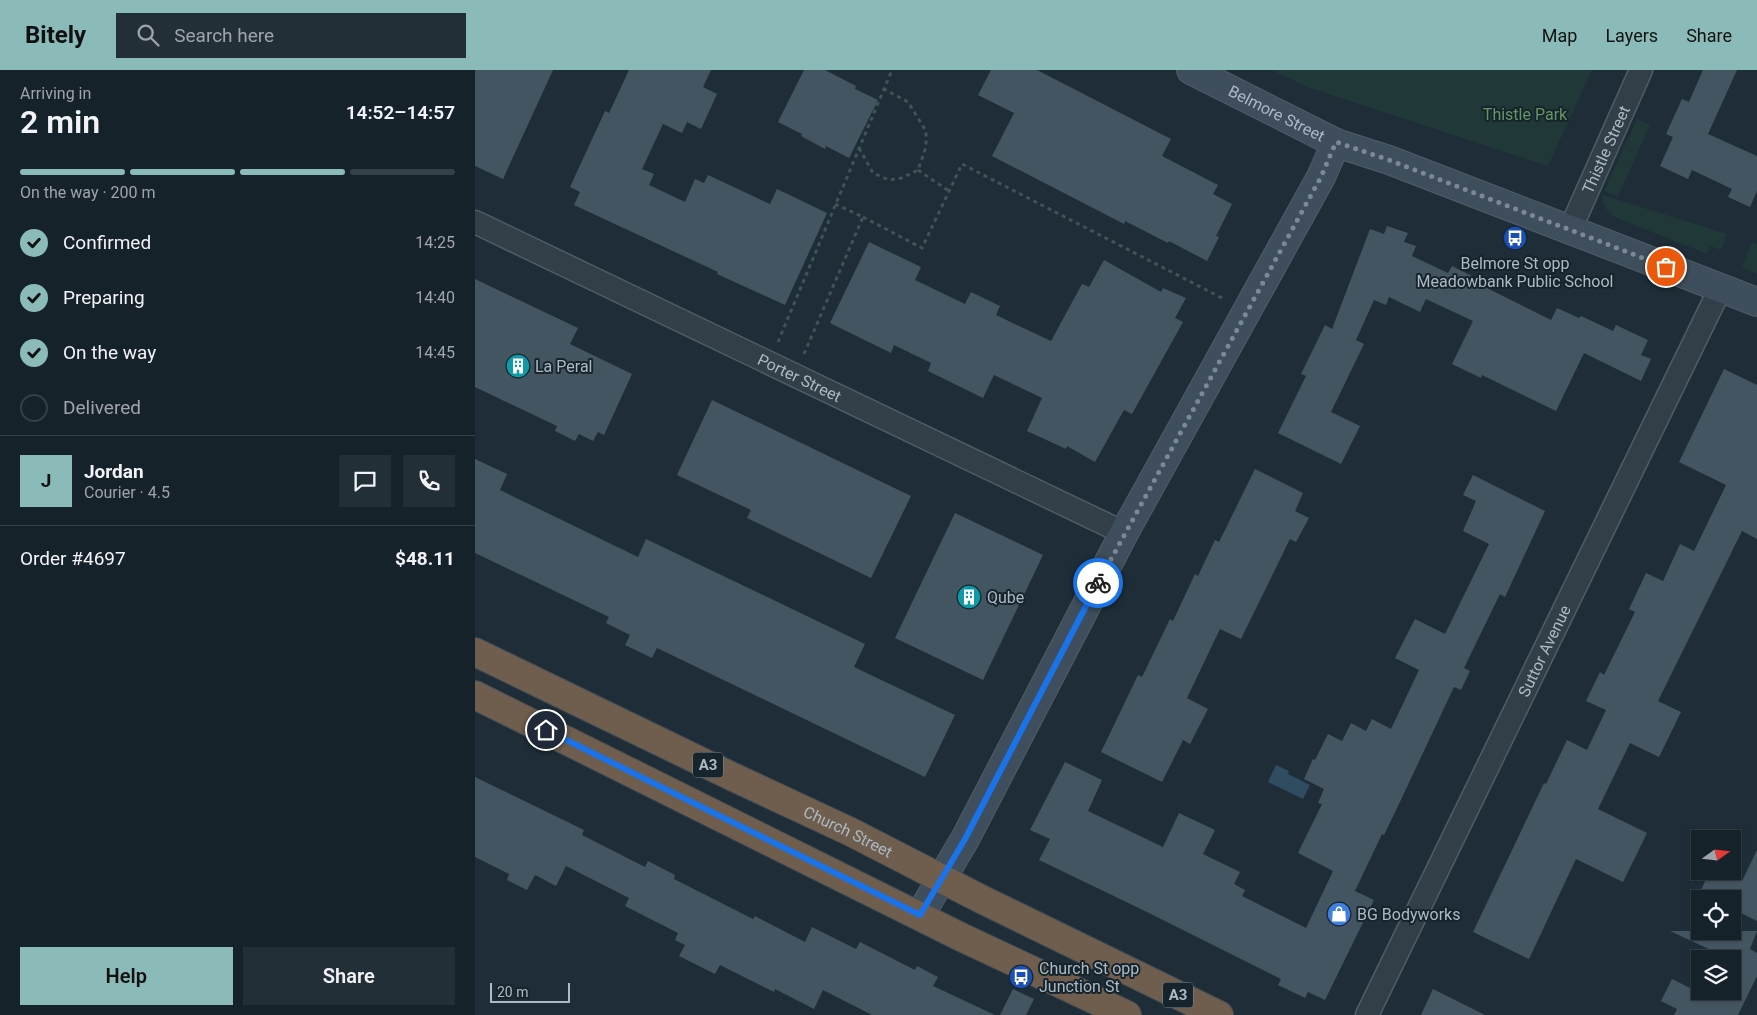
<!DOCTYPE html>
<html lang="en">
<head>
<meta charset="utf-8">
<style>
	:root { --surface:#16222a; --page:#232f36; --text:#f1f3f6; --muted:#9ea4a8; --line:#353f47; --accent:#8bbbb9 }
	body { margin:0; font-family:Roboto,sans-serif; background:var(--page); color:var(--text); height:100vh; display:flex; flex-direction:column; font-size:19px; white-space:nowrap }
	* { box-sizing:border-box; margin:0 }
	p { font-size:16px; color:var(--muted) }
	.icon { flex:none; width:28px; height:28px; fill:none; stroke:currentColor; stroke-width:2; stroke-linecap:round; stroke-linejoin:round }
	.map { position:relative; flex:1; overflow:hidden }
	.drawer { display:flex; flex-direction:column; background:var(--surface); width:475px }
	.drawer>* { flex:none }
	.needle { width:32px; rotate:75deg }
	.controls { position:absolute; left:1216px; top:760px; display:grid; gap:10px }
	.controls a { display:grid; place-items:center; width:50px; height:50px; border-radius:0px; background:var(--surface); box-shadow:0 1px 4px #0004,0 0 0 1px var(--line); font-size:25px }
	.scale { position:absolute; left:15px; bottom:12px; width:80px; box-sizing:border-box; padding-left:5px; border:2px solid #abbac5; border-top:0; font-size:14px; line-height:18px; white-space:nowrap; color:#abbac5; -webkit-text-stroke:4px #17242c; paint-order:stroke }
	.pin { position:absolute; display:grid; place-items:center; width:42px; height:42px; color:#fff; margin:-21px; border:2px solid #fff; border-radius:50%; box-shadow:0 1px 5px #0007 }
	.courier { position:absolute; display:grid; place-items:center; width:50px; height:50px; margin:-25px; border:4px solid #1a73e8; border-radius:50%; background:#fff; color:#222; box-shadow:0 1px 6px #0007 }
	.summary em { font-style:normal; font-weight:600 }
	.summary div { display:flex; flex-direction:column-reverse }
	.summary { display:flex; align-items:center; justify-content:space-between; height:85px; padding:0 20px }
	h1 { font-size:32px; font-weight:600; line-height:38px }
	.bar { display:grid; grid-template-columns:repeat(4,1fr); gap:8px 5px; align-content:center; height:60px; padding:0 20px }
	.bar i { height:6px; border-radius:4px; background:var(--line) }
	.bar .current { background:var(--accent) }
	.bar p { grid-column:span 4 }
	.line { display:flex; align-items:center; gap:12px; padding:0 20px; border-top:1px solid var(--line) }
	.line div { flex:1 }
	.round { display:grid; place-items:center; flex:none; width:52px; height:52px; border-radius:0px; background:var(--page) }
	ol { padding:0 20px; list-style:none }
	li { display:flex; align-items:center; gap:15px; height:55px }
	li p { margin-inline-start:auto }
	li .icon { padding:5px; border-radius:50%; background:var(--accent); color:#111; stroke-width:4 }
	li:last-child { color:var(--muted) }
	li i { width:28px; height:28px; border:2px solid var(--line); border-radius:50% }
	.button { display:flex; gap:10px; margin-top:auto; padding:10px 20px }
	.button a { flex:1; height:58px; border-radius:0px; background:var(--accent); color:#111; font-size:20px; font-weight:600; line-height:58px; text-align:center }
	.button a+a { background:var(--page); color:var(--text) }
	header { display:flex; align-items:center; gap:30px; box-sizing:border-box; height:70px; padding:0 25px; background:var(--accent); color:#111 }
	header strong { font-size:24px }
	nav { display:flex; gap:28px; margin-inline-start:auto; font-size:18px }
	.search { width:350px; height:45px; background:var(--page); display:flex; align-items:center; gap:12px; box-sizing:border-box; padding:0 18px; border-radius:0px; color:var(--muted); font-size:19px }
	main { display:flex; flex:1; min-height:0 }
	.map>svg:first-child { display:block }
	.green { fill:#203938 }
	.water { fill:#2f4c61 }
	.building { fill:#445562 }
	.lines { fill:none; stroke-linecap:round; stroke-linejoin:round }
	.street-casing { stroke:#4f5d66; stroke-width:25 }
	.secondary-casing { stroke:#4f5d66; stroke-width:30 }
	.highway-casing { stroke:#3c4a53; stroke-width:30 }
	.path { stroke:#3d5554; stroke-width:3; stroke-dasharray:4 4; stroke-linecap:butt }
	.street { stroke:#323f48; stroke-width:22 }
	.secondary { stroke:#3f4e5c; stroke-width:28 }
	.highway { stroke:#6f5d4e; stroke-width:28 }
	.done { stroke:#7a8994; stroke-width:5; stroke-dasharray:0 9 }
	.route { stroke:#1a73e8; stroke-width:6 }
	.labels { text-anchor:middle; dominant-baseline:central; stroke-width:4; stroke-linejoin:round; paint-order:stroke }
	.shield { fill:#17242c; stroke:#7f8d97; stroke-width:1 }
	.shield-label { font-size:15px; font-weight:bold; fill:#abbac5 }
	.street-label { font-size:16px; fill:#abbac5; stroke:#17242c }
	.park-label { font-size:16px; fill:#629765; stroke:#17242c }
	.poi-label { font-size:16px; fill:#abbac5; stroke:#17242c; text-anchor:start }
</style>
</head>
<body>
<header>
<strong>Bitely</strong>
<div class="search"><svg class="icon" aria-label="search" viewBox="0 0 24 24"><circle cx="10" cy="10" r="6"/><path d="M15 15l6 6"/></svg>Search here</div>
<nav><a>Map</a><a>Layers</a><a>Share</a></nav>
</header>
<main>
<section class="drawer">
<div class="summary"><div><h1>2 min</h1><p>Arriving in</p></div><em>14:52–14:57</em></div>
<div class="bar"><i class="current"></i><i class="current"></i><i class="current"></i><i></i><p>On the way · 200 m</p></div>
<ol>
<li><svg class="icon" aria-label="check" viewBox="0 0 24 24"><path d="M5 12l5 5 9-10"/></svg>Confirmed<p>14:25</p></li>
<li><svg class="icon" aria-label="check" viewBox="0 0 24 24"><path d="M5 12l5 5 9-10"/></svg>Preparing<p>14:40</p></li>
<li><svg class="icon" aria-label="check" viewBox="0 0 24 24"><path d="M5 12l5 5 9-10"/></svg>On the way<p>14:45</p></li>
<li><i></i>Delivered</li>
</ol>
<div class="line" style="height:90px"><b class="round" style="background:var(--accent);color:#111">J</b><div><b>Jordan</b><p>Courier · 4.5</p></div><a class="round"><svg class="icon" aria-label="chat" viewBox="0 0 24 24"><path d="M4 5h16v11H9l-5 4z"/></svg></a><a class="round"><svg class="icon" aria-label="phone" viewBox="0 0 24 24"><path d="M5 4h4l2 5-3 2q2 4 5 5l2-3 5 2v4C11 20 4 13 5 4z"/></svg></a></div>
<div class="line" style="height:65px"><div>Order #4697</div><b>$48.11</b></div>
<div class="button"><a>Help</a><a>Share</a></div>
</section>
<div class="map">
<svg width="1282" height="945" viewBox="0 0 1282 945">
	<rect width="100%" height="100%" fill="#1e2d38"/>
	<!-- green -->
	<g class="green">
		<path d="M796,0H1117L1073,96L835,18Z"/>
		<path d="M1162,49L1175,55L1143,126L1129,121Z"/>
		<path d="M1128,125L1252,164L1246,180L1235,176L1232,184L1142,148C1132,143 1128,136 1128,125Z"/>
		<path d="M1277,172L1282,174V204L1267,198Z"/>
	</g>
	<!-- water -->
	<path class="water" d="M801,695L814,701L813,704L835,715L828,729L793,712Z"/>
	<!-- building -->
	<g class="building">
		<path d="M0,0H78L28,109L0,96Z"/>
		<path d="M154,0H236L228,17L242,24L226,59L212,52L207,63L188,54L167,99L179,104L174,115L210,132L220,109L229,113L233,105L295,134L302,119L352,143L310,235L242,204L243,202L99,135L105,122L95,117L130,41L134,43Z"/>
		<path d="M329,0H350L381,16L380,19L403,30L374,88L351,76L350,79L326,66L327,64L303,52Z"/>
		<path d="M516,0H562L696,69L687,86L743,115L738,124L757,134L741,166L744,167L732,191L694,171L693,173L650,151L649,154L517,86L539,43L503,25Z"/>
		<path d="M1228,0H1262L1233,64L1282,86V121L1275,137L1253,127L1257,119L1217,100L1213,109L1185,96L1198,67L1191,64L1207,29L1214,32Z"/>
		<path d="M912,156L933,163L929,172L941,176L937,186L973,203L977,196L997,206L996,210L1076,250L1082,238L1104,248L1106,246L1138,261L1141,255L1173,270L1166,285L1176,289L1166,311L1109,283L1081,341L1007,305L1006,308L977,294L998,251L951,229L945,242L914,227L911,235L899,230L881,270L889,274L856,342L885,356L866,394L803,363L831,306L826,304L850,255L857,259L895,159L909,164Z"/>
		<path d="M394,172L446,197L440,210L490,234L496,222L525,236L521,245L576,271L607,214L614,217L629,190L686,222L688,218L711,228L700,248L708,252L657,344L649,340L620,392L592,376L591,379L552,361L567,328L519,305L508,328L453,301L456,293L419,275L416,283L355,253Z"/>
		<path d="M0,209L103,258L95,274L157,304L129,365L123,362L118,371L104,364L100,371L80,361L82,356L0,317Z"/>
		<path d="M1249,299L1282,315V469L1267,461L1183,631L1206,642L1184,687L1155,673L1123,739L1172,763L1148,812L1101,789L1054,889L998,862L1069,713L1071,714L1092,670L1112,680L1131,640L1111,631L1125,602L1129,605L1160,542L1154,539L1171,503L1188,511L1205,474L1219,481L1251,415L1204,392Z"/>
		<path d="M237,330L436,426L396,508L272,448L276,440L202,405Z"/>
		<path d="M0,389L32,404L25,420L163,487L171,469L390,574L379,597L480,645L450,707L182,578L177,588L150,575L155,565L131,553L134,547L0,483Z"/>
		<path d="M780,399L828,423L820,441L834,448L821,472L815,469L766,569L745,559L712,628L733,639L715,674L708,670L687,712L626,682L663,605L667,607L695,549L698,551L720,504L723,506L740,470L744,472Z"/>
		<path d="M998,405L1070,441L1030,527L1025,524L989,598L995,601L986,620L979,617L923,736L909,765L907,764L880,821L899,830L850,930L833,922L830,928L803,915L806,909L672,842L564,790L575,769L555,760L590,692L627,710L613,741L688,777L704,743L740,760L728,784L765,802L759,814L770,820L767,826L831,858L858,801L823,783L847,734L843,733L849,719L829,709L838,689L840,690L853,664L867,671L876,653L891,661L897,649L916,659L944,600L920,588L940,549L970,564L1014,474L988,461L1001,431L988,425Z"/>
		<path d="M480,443L568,485L508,610L420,568Z"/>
		<path d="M0,707L109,760L107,765L170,797L173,791L200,805L199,809L278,849L280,846L330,872L337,857L381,879L385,872L440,900L442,896L463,907L458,916L520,945H397L348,920L339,939L300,919L299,922L245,895L240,904L204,886L210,875L200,870L203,863L150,836L154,828L91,796L81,816L60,805L52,820L32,810L34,804L0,787Z"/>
		<path d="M1282,780V851L1258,839V829H1238L1225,822L1235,801H1246L1267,811Z"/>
		<path d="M1195,861H1282L1275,879L1282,883V906L1263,945H1199L1202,939L1186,931L1197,909L1219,920L1225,907V921H1258V889H1234L1238,881Z"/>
		<path d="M538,919L559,929L551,945H525Z"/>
		<path d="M958,919L1010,945H946Z"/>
	</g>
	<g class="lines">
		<!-- street casing -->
		<g class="street-casing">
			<g id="street">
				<path id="s1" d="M0,152L649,463"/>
				<path id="s2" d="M1095,160L1166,0"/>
				<path id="s3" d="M892,945L1246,217"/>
			</g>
		</g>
		<!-- secondary casing -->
		<g class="secondary-casing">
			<g id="secondary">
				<path id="s4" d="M716,0L861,73L914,90L1282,232"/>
				<path d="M445,845L490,769L649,463L846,107L861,73"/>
			</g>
		</g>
		<!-- highway casing -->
		<g class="highway-casing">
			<g id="highway">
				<path id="s5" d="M0,582L256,706L376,762L506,829L744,945"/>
				<path d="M0,625L486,867L652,945"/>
			</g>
		</g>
		<!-- path -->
		<g class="path">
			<path d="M384,78L398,103L414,110L427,108L443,100L451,77V61L433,32L409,19"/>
			<path d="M443,100L474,121"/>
			<path d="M388,147L447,178L487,94L749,229"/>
			<path d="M303,272L417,0"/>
			<path d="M329,284L388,147L360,134"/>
		</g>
		<!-- street -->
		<use href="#street" class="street"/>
		<!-- secondary -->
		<use href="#secondary" class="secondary"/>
		<!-- highway -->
		<use href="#highway" class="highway"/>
	</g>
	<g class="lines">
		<!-- done -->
		<path class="done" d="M623,513L846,107L861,72L914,90L1191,197"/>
		<!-- route -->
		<path class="route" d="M71,660L445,845L490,769L623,513"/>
	</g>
	<!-- icons -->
	<defs>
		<g id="bus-disc" transform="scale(1.25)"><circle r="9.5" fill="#1a4fb4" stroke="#17242c"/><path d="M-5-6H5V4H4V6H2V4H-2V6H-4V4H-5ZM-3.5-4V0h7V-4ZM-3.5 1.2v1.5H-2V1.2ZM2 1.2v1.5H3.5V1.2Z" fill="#fff"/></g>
		<g id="building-disc" transform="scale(1.25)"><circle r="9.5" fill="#0f9aa8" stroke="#17242c"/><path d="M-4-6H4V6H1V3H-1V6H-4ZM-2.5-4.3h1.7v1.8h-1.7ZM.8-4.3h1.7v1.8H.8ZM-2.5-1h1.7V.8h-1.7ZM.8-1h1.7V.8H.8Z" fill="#fff"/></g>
		<g id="shop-disc" transform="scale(1.25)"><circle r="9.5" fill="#3f7fe0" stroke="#17242c"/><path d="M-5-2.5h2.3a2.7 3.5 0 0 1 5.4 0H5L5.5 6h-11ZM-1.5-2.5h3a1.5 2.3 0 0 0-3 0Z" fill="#fff"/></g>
	</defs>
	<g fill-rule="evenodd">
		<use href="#bus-disc" x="1040" y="168"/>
		<use href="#building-disc" x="43" y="296"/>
		<use href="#building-disc" x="494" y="527"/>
		<use href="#shop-disc" x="864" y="844"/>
		<use href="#bus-disc" x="546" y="907"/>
	</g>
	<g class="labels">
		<!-- shield labels -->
		<g class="shield">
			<rect x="218" y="682.5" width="30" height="25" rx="4"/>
			<rect x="688" y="912.5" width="30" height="25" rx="4"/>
		</g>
		<g class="shield-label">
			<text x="233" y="695">A3</text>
			<text x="703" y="925">A3</text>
		</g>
		<!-- street labels -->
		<g class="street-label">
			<text stroke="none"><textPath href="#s4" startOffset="96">Belmore Street</textPath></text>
			<text stroke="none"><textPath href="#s2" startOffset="88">Thistle Street</textPath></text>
			<text stroke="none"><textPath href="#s1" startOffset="360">Porter Street</textPath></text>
			<text stroke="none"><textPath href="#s3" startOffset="405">Suttor Avenue</textPath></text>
			<text stroke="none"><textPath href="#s5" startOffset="414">Church Street</textPath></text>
		</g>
		<!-- park labels -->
		<g class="park-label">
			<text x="1050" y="44">Thistle Park</text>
		</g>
		<!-- poi labels -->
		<g class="poi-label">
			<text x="1040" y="193" text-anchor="middle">Belmore St opp<tspan x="1040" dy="18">Meadowbank Public School</tspan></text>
			<text x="60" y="296">La Peral</text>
			<text x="512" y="527">Qube</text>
			<text x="882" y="844">BG Bodyworks</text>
			<text x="564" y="898">Church St opp<tspan x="564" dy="18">Junction St</tspan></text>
		</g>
	</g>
</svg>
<div class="controls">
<a><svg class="needle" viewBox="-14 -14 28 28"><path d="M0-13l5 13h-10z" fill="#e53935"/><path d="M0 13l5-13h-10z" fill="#9ea4a8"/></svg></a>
<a><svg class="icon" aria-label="locate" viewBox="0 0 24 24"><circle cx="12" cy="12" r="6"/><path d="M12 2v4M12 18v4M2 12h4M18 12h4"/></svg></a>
<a><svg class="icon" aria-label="layers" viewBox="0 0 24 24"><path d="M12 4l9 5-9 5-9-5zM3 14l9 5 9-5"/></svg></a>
</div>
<div class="scale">20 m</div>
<div class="pin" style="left:1191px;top:197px;background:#ea580c"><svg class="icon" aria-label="bag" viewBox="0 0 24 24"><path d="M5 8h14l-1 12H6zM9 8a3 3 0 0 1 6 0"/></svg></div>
<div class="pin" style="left:71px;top:660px;background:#1f2937"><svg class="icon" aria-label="home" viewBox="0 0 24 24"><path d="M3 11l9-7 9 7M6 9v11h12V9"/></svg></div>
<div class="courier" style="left:623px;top:513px"><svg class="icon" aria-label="bike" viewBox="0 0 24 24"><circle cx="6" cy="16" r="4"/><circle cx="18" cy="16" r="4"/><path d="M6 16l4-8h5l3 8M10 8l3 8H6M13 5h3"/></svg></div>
</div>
</main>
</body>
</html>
